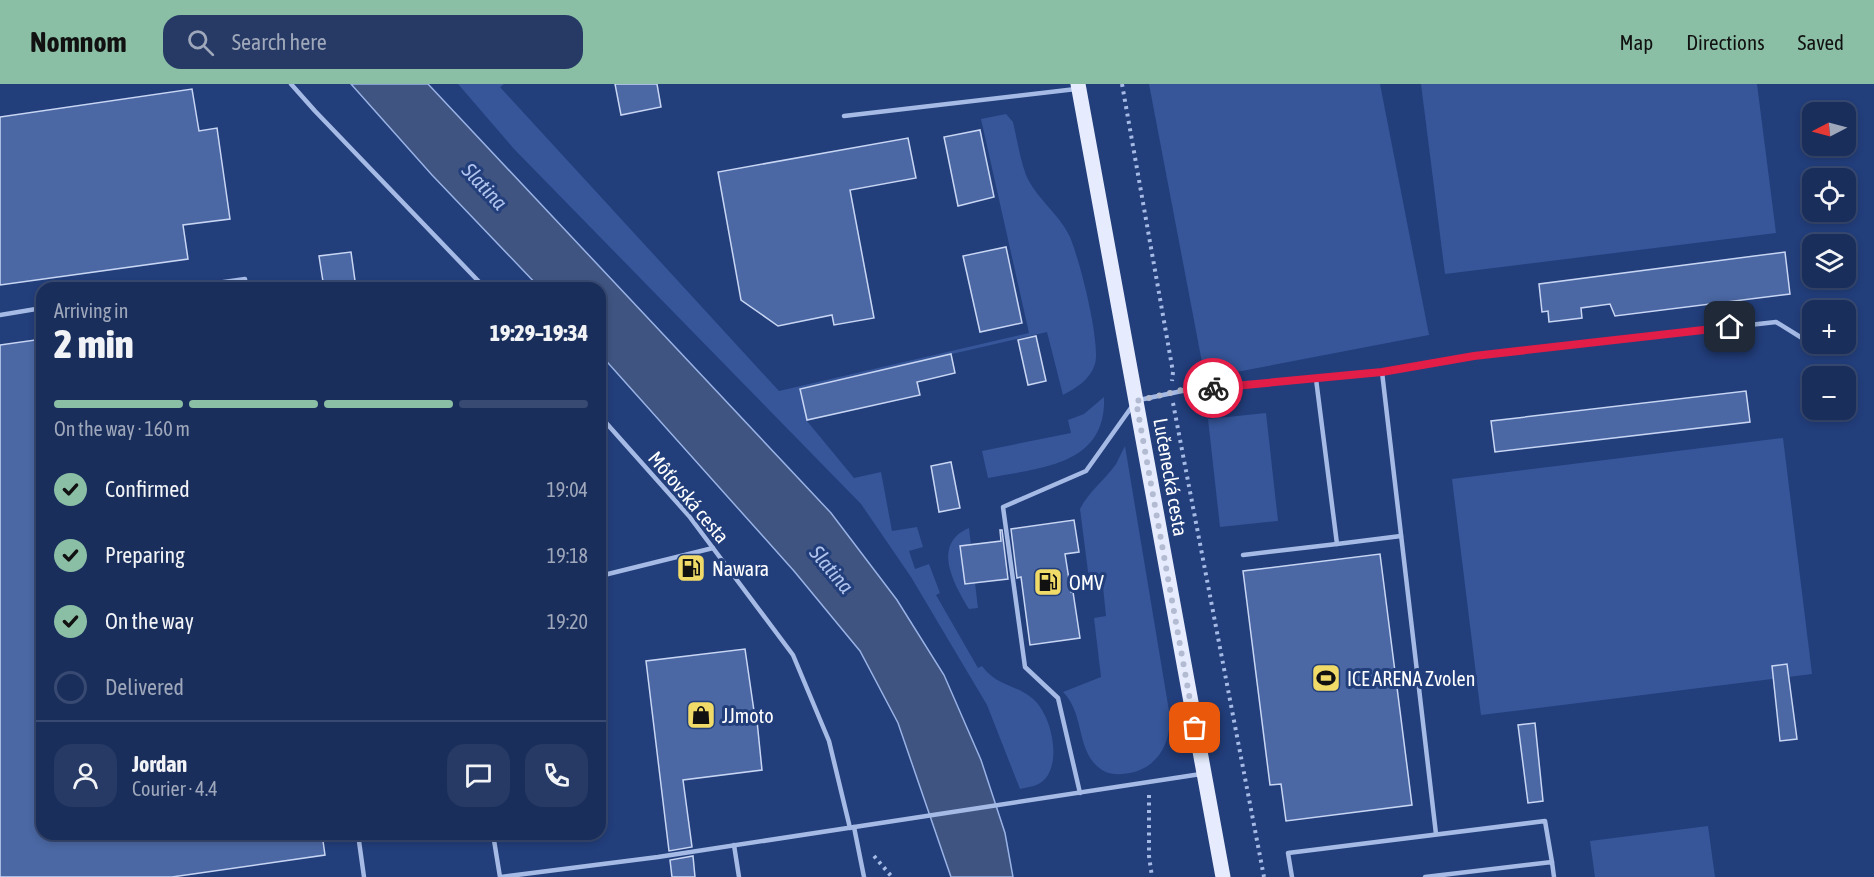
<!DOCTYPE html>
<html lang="en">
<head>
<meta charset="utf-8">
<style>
	:root { --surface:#1a2e5c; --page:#273a65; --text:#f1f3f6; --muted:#9fa8bb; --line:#384a72; --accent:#8abfa5 }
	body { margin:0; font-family:"Asap Condensed",sans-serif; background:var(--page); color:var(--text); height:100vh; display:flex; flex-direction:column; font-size:22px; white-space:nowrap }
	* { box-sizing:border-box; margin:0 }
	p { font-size:20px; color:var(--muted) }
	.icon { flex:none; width:33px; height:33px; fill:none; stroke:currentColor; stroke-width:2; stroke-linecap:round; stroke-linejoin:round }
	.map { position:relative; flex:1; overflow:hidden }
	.panel { position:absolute; left:36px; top:198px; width:570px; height:558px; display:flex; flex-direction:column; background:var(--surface); border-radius:18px; box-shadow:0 3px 9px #0003,0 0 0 2px var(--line) }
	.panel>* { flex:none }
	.needle { width:39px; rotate:264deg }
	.controls { position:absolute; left:1802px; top:18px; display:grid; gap:12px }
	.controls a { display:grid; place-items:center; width:54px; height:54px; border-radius:12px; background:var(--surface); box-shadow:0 3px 9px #0003,0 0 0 2px var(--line); font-size:30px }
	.pin { position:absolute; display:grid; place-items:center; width:51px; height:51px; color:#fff; margin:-26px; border-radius:12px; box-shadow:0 3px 9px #0006 }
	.courier { position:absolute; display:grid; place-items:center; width:60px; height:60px; margin:-30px; border:4px solid #e11d48; border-radius:50%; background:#fff; color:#222; box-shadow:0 2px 8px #0007 }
	.headline em { font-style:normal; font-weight:800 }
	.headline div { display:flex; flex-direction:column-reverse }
	.headline { display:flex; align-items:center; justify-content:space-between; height:102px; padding:0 18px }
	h1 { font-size:39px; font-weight:800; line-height:45px }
	.bar { display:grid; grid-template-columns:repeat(4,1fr); gap:9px 6px; align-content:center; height:72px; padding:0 18px }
	.bar i { height:8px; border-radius:4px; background:var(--line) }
	.bar .active { background:var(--accent) }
	.bar p { grid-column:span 4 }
	.line { display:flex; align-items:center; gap:15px; padding:0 18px; border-top:2px solid var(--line) }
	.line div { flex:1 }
	.round { display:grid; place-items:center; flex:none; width:63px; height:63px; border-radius:18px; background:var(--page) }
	ol { padding:0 18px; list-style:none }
	li { display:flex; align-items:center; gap:18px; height:66px }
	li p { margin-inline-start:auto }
	li .icon { padding:6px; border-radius:50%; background:var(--accent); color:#111; stroke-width:4 }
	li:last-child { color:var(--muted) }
	li i { width:33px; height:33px; border:3px solid var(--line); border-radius:50% }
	header { display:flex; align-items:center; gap:36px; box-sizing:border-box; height:84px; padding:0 30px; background:var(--accent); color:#111 }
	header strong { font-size:28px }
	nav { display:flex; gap:33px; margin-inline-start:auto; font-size:21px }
	.search { width:420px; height:54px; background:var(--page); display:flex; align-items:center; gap:15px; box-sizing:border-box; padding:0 21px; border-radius:18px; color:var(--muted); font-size:22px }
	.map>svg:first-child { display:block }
	.green { fill:#365699 }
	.water { fill:#3f5481; stroke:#99b3e6; stroke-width:1.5 }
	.building { fill:#4b68a4; stroke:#c8d6f4; stroke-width:1.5 }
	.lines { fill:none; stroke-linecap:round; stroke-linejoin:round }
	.path { stroke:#a5bae5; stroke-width:4; stroke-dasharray:3 4.5; stroke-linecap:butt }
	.service { stroke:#a5bae5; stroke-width:4.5 }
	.primary { stroke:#e6ecfd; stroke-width:15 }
	.done { stroke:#b2bbd1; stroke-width:6; stroke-dasharray:0 10.8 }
	.route { stroke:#e11d48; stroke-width:8 }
	.labels { text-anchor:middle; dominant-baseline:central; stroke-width:6; stroke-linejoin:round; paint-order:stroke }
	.street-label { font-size:20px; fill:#fff; stroke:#223e7b }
	.poi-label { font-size:20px; fill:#fff; stroke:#223e7b; text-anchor:start }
	.water-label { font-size:21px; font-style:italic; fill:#b0c4ed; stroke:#223e7b }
</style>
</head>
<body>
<header>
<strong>Nomnom</strong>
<div class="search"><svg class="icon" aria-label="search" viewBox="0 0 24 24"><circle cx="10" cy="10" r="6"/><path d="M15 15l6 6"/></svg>Search here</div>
<nav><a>Map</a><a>Directions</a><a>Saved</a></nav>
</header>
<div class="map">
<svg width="1874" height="793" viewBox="0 0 1874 793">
	<rect width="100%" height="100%" fill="#223e7b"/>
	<!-- green -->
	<g class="green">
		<path d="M458,0H504L500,3L779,307L1029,249L981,35L1006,30L1013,38C1017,55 1020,75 1026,91C1036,114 1058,129 1069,151C1079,172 1101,259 1095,280C1090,296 1076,304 1063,311L1047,248L800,305L807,337L854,394L881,388L892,447L917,443L923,463L909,467L915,485L929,480L940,509L936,511L978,584L982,582C998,603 1015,600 1032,614C1051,629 1062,676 1045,695C1039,702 1029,703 1020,705L987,621L911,493L861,420L514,65Z"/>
		<path d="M1149,0H1380L1429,251L1205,294Z"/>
		<path d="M1421,0H1757L1776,149L1445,190Z"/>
		<path d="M1104,313C1107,382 1039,384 988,394L982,367L1071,349L1068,336L1084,330Z"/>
		<path d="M1266,329L1278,437L1220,443L1208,335Z"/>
		<path d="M1783,354L1812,590L1481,631L1452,395Z"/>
		<path d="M1125,362L1170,633C1170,664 1154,688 1122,690C1110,691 1102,688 1094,679C1077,659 1083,628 1063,608L1101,593L1094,534L1106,532L1103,503H1090L1080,425C1089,407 1105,396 1116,380C1119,374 1122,368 1125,362Z"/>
		<path d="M969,444L971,461L960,463L965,499H975L978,524L969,525C954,500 931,460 969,444Z"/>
		<path d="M1708,742L1715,793H1595L1590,757Z"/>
	</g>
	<!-- water -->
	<path class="water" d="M351,0H428L831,429L897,516L944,591L981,676L1005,749L1013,793H951L898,639L860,567L794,487L600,270V204H540L432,91Z"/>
	<!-- building -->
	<g class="building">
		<path d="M615,0H657L661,23L621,31Z"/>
		<path d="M192,5L199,47L217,44L230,135L183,141L188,175L0,201V33Z"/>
		<path d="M980,46L994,113L958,122L944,53Z"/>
		<path d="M908,54L916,94L850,106L874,234L834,241L832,231L778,242L741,216L718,88Z"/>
		<path d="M1006,163L1022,239L980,248L963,172Z"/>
		<path d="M351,168L356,204H324L319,172Z"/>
		<path d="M1785,168L1790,210L1615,232L1610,220L1581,224L1582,234L1549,238L1548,227L1542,228L1539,200Z"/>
		<path d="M1036,252L1046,297L1028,301L1018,256Z"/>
		<path d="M42,255V750H322L325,771L172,793H0V261Z"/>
		<path d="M951,270L955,289L917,298L920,311L807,336L800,305Z"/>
		<path d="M1746,307L1750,338L1495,368L1491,337Z"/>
		<path d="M951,378L960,424L939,428L931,382Z"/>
		<path d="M1074,436L1079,468L1065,470L1071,508H1073L1080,554L1030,561L1021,493L1017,494L1011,445Z"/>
		<path d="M1000,446H1002L1008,495L965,500L960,462L1001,457Z"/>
		<path d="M1380,470L1412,721L1286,737L1281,700L1270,701L1243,487Z"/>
		<path d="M745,565L754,627H756L762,686L683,696L692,763L669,767L646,577Z"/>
		<path d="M1787,580L1797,655L1780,657L1772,582Z"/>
		<path d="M1535,639L1543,717L1528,719L1518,641Z"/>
		<path d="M693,772L695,793H672L670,776Z"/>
	</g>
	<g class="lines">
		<!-- path -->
		<g class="path">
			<path d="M1122,0L1173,288L1172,297"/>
			<path d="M1173,319L1264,793"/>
			<path d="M1149,711V772L1152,793"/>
			<path d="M874,772L892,793"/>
		</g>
		<!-- service -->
		<g class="service">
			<path d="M291,0L315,27L485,204"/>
			<path d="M844,32L1076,5"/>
			<path d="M182,204L245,195L246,204"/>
			<path d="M0,231L42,224"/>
			<path d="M1382,288L1436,750"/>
			<path d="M1316,295L1337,460L1401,452"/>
			<path d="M1139,316L1182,307L1382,288L1474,272L1776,238L1802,254"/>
			<path d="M600,332L689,432L793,571L829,657L850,744"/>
			<path d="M1243,471L1337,460"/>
			<path d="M600,492L713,464"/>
			<path d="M1080,709L1058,614L1025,583L1003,423L1086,387L1133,321"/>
			<path d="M854,743L864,793"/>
			<path d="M358,750L364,793"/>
			<path d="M493,750L500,793"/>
			<path d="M734,761L739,793"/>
			<path d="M501,793L658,773L1201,690"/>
			<path d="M1292,793L1288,769L1545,737L1552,778"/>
			<path d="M1425,793L1552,778L1554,793"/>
		</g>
		<!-- primary -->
		<path class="primary" d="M1078,0L1223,793"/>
	</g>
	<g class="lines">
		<!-- done -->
		<path class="done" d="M1195,644L1136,317L1182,306L1213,304"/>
		<!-- route -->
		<path class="route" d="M1213,304L1382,288L1474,272L1730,243"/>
	</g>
	<!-- icons -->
	<defs>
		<g id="fuel-square" transform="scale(1.5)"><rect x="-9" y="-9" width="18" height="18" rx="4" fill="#f0da68" stroke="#223e7b"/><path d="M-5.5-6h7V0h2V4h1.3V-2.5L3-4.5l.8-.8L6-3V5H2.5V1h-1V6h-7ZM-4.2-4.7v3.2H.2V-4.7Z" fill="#111"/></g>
		<g id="stadium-square" transform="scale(1.5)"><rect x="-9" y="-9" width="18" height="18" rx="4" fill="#f0da68" stroke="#223e7b"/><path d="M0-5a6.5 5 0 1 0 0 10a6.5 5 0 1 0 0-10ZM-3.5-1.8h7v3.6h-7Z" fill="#111"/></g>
		<g id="shop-square" transform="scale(1.5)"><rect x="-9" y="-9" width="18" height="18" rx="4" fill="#f0da68" stroke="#223e7b"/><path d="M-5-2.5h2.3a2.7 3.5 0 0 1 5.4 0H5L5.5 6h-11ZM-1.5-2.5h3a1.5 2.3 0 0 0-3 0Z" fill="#111"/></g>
	</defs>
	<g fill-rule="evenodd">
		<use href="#fuel-square" x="691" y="484"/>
		<use href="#fuel-square" x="1048" y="498"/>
		<use href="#stadium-square" x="1326" y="594"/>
		<use href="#shop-square" x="701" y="631"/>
	</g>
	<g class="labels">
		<!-- street labels -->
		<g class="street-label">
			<text transform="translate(1171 393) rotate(80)">Lučenecká cesta</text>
			<text transform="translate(689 413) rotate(50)">Môťovská cesta</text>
		</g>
		<!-- poi labels -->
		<g class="poi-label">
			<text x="712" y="484">Nawara</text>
			<text x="1069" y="498">OMV</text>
			<text x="1347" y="594">ICE ARENA Zvolen</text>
			<text x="722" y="631">JJmoto</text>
		</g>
		<!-- water labels -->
		<g class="water-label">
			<text transform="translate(485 102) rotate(47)">Slatina</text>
			<text transform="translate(832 485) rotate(50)">Slatina</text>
		</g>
	</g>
</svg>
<div class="controls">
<a><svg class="needle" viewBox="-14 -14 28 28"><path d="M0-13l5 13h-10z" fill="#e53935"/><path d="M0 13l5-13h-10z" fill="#9fa8bb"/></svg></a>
<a><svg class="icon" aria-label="locate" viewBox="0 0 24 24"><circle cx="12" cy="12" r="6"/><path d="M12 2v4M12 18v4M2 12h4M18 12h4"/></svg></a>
<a><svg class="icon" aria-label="layers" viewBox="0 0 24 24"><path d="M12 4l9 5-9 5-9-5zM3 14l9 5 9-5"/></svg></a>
<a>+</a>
<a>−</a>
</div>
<div class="pin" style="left:1195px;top:644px;background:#ea580c"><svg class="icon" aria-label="bag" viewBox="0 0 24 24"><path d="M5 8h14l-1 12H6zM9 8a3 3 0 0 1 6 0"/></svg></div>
<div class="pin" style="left:1730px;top:243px;background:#1f2937"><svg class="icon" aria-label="home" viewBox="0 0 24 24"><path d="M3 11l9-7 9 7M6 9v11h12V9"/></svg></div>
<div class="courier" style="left:1213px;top:304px"><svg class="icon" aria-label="bike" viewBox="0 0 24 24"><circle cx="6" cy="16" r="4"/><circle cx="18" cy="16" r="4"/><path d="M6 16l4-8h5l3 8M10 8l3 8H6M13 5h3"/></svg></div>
<section class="panel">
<div class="headline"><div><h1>2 min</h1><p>Arriving in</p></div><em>19:29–19:34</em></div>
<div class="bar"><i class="active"></i><i class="active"></i><i class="active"></i><i></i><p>On the way · 160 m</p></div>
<ol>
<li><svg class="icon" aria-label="check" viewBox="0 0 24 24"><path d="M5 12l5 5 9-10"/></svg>Confirmed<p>19:04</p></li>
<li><svg class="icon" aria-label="check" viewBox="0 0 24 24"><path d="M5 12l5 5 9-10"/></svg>Preparing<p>19:18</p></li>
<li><svg class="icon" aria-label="check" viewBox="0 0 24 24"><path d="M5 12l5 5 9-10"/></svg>On the way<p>19:20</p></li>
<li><i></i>Delivered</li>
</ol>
<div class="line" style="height:108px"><a class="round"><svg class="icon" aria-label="person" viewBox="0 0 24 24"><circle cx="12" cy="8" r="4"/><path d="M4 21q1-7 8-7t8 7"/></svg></a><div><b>Jordan</b><p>Courier · 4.4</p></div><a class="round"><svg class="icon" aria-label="chat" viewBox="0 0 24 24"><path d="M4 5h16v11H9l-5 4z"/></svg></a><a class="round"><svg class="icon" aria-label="phone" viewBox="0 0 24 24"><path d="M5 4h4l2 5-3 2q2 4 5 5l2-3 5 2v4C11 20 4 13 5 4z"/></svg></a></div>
</section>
</div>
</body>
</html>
